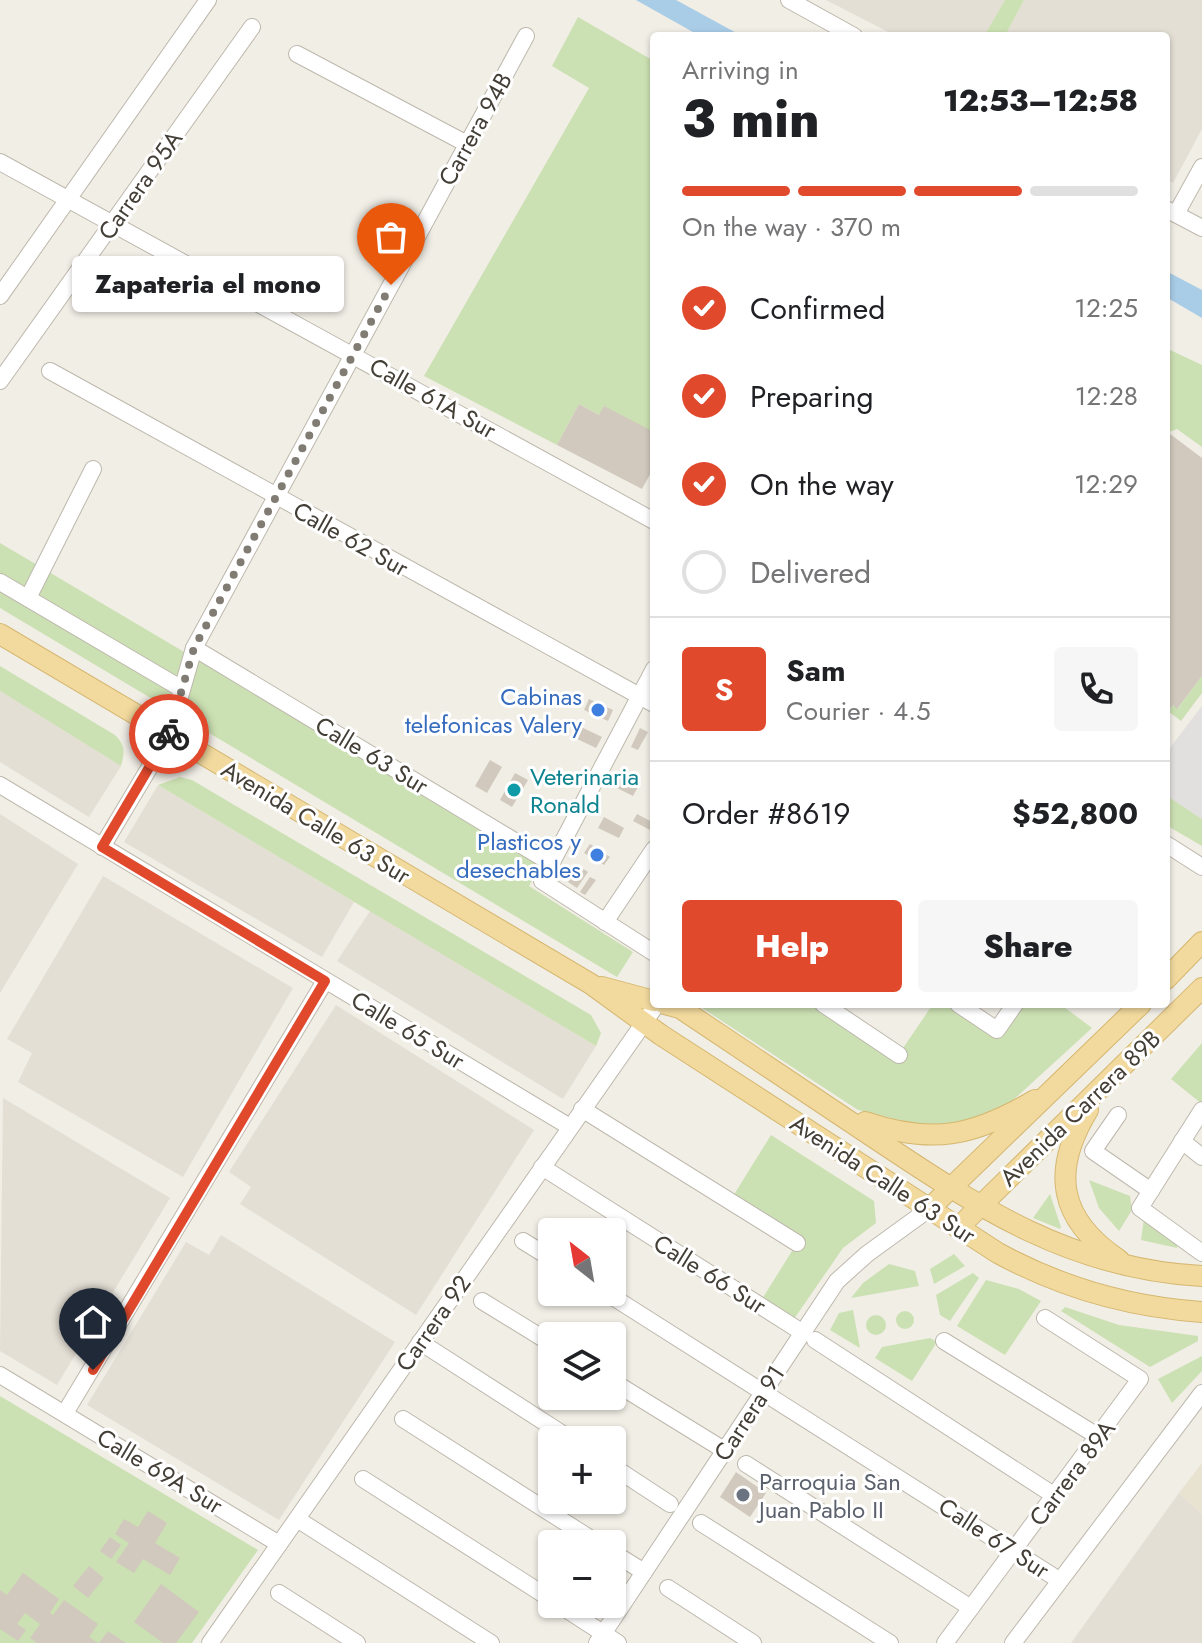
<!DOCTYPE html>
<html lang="en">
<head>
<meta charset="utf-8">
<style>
	:root { --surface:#fff; --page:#f6f6f6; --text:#202124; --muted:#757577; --line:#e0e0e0; --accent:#e1492d }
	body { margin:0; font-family:Jost,sans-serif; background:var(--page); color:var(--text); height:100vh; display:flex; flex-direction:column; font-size:30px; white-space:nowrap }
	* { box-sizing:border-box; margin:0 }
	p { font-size:26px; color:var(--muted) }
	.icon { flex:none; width:44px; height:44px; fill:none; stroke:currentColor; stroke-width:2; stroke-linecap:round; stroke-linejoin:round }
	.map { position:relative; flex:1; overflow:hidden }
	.panel { position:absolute; left:650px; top:32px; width:520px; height:976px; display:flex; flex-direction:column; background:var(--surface); border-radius:8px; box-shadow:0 2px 6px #0004 }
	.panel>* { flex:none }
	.needle { width:52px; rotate:329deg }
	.buttons { position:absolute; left:538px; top:1218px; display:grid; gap:16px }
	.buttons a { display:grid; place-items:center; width:88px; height:88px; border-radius:8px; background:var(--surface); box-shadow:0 2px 6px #0004; font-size:40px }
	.pin { position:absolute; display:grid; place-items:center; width:68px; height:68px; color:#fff; margin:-82px -34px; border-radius:50% 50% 50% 0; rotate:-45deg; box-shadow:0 0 8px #0007 }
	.pin .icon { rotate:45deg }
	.courier { position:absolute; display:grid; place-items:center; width:80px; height:80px; margin:-40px; border:6px solid #e1492d; border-radius:50%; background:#fff; color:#222; box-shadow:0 2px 10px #0007 }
	.bubble { position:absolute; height:56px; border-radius:8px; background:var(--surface); box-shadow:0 2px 6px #0004; font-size:26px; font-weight:800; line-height:56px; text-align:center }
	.summary em { font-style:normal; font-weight:800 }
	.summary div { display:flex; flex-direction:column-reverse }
	.summary { display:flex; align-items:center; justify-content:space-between; height:136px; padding:0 32px }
	h1 { font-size:52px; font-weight:800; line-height:60px }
	.bar { display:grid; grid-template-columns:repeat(4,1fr); gap:12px 8px; align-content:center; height:96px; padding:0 32px }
	.bar i { height:10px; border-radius:6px; background:var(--line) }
	.bar .current { background:var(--accent) }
	.bar p { grid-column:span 4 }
	.line { display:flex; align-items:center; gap:20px; padding:0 32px; border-top:2px solid var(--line) }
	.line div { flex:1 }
	.round { display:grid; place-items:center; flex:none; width:84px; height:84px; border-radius:8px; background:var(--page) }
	ol { padding:0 32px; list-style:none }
	li { display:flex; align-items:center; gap:24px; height:88px }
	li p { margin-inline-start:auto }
	li .icon { padding:8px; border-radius:50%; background:var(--accent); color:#fff; stroke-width:4 }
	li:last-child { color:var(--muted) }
	li i { width:44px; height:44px; border:4px solid var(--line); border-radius:50% }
	.action { display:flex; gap:16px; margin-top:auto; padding:16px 32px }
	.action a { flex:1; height:92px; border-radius:8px; background:var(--accent); color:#fff; font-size:32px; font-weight:800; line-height:92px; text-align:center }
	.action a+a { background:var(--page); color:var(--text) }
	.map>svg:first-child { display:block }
	.residential { fill:#e4dfd5 }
	.education { fill:#e8e2d1 }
	.green { fill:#cce1b3 }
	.parking { fill:#e2e0de }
	.water { fill:#a9cde7 }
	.building { fill:#d1c9bd }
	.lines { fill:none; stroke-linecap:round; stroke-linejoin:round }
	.minor-casing { stroke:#beb8ad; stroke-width:18 }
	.major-casing { stroke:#d5b770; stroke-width:22 }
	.minor { stroke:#fff; stroke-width:16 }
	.major { stroke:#f2da9e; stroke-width:20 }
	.done { stroke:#807c74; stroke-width:8; stroke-dasharray:0 14.4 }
	.route { stroke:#e1492d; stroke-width:10 }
	.shop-dot { fill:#3f7fe0; stroke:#fff; stroke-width:3 }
	.culture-dot { fill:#0f9aa8; stroke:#fff; stroke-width:3 }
	.worship-dot { fill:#6b7280; stroke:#fff; stroke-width:3 }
	.labels { text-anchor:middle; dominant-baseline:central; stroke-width:6; stroke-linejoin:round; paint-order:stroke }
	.street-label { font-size:24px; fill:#433e36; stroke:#fff }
	.shop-label { font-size:24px; fill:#366cbe; stroke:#fff; text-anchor:end }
	.culture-label { font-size:24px; fill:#0d838f; stroke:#fff; text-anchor:start }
	.worship-label { font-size:24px; fill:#5b616d; stroke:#fff; text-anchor:start }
</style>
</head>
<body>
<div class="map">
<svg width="1202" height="1643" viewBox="0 0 1202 1643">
	<rect width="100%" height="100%" fill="#f1eee6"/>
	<!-- residential -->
	<g class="residential">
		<path d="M826,0H1005L984,36H896Z"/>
		<path d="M1024,0H1202V129L1173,183L1166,179V36H1005Z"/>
		<path d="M0,691L121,766L89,817L0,762Z"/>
		<path d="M158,785L354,902L322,957L124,842Z"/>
		<path d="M0,814L78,864L0,993Z"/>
		<path d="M103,876L293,988L183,1177L18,1082L32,1053L7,1039Z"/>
		<path d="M370,911L596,1046L563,1099L337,961Z"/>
		<path d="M336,1005L534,1130L416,1315L240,1204L251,1187L229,1172Z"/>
		<path d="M3,1098L170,1198L57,1385L0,1351Z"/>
		<path d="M221,1235L395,1342L279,1520L87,1405L186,1242L209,1255Z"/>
		<path d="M1179,1493L1202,1514V1643H1071Z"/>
	</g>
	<!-- education -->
	<path class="education" d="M1202,1463V1514L1179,1493Z"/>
	<!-- green -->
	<g class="green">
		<path d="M1005,0H1024L1005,36H984Z"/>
		<path d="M578,17L654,61V432L599,415L579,404L557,445L424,376L589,88L552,66Z"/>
		<path d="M1166,348L1202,365V447L1177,429L1166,433Z"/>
		<path d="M0,543L541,863L529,886L633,952L617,977L0,608Z"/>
		<path d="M0,666L115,735C125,745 125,752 121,766L0,691Z"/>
		<path d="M1202,676V693L1181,721L1168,711L1173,705L1178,708Z"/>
		<path d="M180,777L192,780L591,1015L601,1033L596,1046L158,785Z"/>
		<path d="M1166,795L1202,819V846L1166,825Z"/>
		<path d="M696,1004H823L899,1054L933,1004H958L997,1030L1015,1004H1060L1092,1028L1011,1102L980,1120L933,1128L858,1110Z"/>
		<path d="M1202,1043V1104L1171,1079Z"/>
		<path d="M771,1135L874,1201L876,1223L843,1248L794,1319L762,1299L797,1243L730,1201Z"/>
		<path d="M1089,1180L1130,1196L1132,1210L1119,1231L1099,1208Z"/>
		<path d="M1050,1194L1061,1227L1060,1229L1033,1218Z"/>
		<path d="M1144,1218L1177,1240V1248L1141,1240Z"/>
		<path d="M954,1254L965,1266L934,1284L930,1269Z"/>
		<path d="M889,1264L915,1271L919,1286L851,1298L863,1283Z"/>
		<path d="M973,1273L979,1278L950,1321L940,1315L936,1295Z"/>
		<path d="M986,1280L1019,1289L1041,1301L1005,1355L957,1326Z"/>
		<path d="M1065,1307L1119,1325L1198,1336V1341L1150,1367L1061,1311Z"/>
		<path d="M853,1310L860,1348L830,1330L839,1313Z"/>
		<circle cx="905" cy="1320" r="9"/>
		<circle cx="876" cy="1325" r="10"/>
		<path d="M930,1338L937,1342L912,1381L875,1358L882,1347Z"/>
		<path d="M1202,1356V1371L1172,1403L1158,1379Z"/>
		<path d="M0,1396L258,1550L192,1643H0Z"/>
	</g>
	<!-- parking -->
	<path class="parking" d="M1202,706V819L1166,795V753Z"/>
	<!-- water -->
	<g class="water">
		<path d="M636,0H676L742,36H700Z"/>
		<path d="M1166,271L1202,290V318L1166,297Z"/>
	</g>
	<!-- building -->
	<g class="building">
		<path d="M579,404L599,415L604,406L654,432V467L642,489L557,445Z"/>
		<path d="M1166,431L1202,458V676L1177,709L1173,705L1166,714Z"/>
		<path d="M589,699L613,710L608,721L584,710Z"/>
		<path d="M577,725L602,737L596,748L571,736Z"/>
		<path d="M640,728L648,732L638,750L631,747Z"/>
		<path d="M490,760L502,767L487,793L475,786Z"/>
		<path d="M515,773L528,780L512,807L500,800Z"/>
		<path d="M619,775L639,785L633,796L613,786Z"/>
		<path d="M637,814L654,823L650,830L633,821Z"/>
		<path d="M604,817L624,828L619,838L598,828Z"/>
		<path d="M590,844L610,857L604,865L584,853Z"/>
		<path d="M579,866L588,872L577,888L568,882Z"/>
		<path d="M590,877L596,880L585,895L580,892Z"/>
		<path d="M736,1472L766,1493L750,1517L720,1497Z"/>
		<path d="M148,1511L167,1523L155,1543L180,1558L170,1575L143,1559L134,1573L116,1562L129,1543L115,1534L124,1519L138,1527Z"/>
		<path d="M110,1537L121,1545L111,1559L100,1551Z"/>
		<path d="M89,1566L104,1578L88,1598L73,1586Z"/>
		<path d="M23,1573L59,1599L50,1613L53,1615L64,1600L98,1624L89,1637L98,1643H37L30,1638L40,1624L25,1613L17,1624L26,1630L18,1641L0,1629V1590L7,1595Z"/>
		<path d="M161,1584L199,1612L176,1643H163L134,1622Z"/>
		<path d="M108,1631L126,1643H99Z"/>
	</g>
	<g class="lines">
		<!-- minor casing -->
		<g class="minor-casing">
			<g id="minor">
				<path d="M789,0L854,36"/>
				<path d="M297,54L467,144"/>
				<path d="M0,162L654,521"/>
				<path d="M1166,209L1202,228"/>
				<path d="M1176,214L1202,167"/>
				<path d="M0,296L208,0"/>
				<path d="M50,371L654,704"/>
				<path d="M0,381L252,27"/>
				<path d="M0,582L182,689"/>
				<path d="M28,598L93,469"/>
				<path d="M194,648L551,863"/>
				<path d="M654,669L542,881L654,953"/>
				<path d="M0,785L570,1127"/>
				<path d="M1166,844L1202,867"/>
				<path d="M102,847L169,735L194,648L526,36"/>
				<path d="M605,922L654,849"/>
				<path d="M823,1004L899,1055"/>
				<path d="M958,1004L997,1030L1015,1004"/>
				<path d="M582,1109L797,1243"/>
				<path d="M1202,1110L1140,1208L1202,1253"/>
				<path d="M1118,1115L1093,1151L1151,1191"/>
				<path d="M1182,1141L1202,1157"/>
				<path d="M542,1167L797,1329"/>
				<path d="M523,1241L552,1259"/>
				<path d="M605,1292L1059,1580"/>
				<path d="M482,1301L552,1344"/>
				<path d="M815,1340L1055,1496"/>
				<path d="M944,1341L1099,1437"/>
				<path d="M420,1342L572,1440"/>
				<path d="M0,1375L279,1544"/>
				<path d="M612,1381L724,1450"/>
				<path d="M65,1413L325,981"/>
				<path d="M403,1419L599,1544"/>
				<path d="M746,1464L971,1608"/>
				<path d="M612,1466L670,1504"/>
				<path d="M363,1479L552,1600"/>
				<path d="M297,1519L491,1643"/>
				<path d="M701,1523L890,1643"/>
				<path d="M612,1552L644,1572"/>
				<path d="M668,1588L753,1643"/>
				<path d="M279,1593L357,1643"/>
				<path d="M558,1604L618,1643"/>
				<path d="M210,1643L657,1004"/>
				<path d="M597,1643L837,1281L867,1254L929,1209"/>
				<path d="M945,1643L1140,1379L1045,1318"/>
				<path d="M1013,1643L1202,1393"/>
			</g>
		</g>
		<!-- major casing -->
		<g class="major-casing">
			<g id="major">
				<path d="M0,634L591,984L661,1035L998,1253C1062,1288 1129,1307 1202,1312"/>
				<path d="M1166,979L1202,942"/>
				<path d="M602,987L654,1001"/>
				<path d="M665,1004L680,1008C742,1050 805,1091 867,1133C975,1205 1068,1269 1202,1276"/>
				<path d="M1088,1110C1051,1171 1058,1219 1119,1260"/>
				<path d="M865,1122C933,1145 974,1136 1035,1100"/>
				<path d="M929,1209L1141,1004"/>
				<path d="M958,1228L1202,988"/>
			</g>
		</g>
		<!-- minor -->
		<use href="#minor" class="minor"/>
		<!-- major -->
		<use href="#major" class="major"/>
	</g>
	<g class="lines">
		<!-- done -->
		<path class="done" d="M169,734L194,648L391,285"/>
		<!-- route -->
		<path class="route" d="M93,1370L325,981L102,847L169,734"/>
	</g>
	<!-- markers -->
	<g class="shop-dot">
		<circle cx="598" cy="710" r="8"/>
		<circle cx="597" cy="855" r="8"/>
	</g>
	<circle class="culture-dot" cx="514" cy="790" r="8"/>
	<circle class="worship-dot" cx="743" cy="1495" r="8"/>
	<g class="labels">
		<!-- street labels -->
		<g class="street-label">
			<text transform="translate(475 129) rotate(-61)">Carrera 94B</text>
			<text transform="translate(140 185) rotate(-55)">Carrera 95A</text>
			<text transform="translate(433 398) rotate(29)">Calle 61A Sur</text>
			<text transform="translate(351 539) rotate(29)">Calle 62 Sur</text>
			<text transform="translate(372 755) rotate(31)">Calle 63 Sur</text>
			<text transform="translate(316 822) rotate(31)">Avenida Calle 63 Sur</text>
			<text transform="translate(408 1030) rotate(31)">Calle 65 Sur</text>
			<text transform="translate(1080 1108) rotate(-44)">Avenida Carrera 89B</text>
			<text transform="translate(883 1179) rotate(33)">Avenida Calle 63 Sur</text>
			<text transform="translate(710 1274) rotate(32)">Calle 66 Sur</text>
			<text transform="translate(433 1323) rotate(-55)">Carrera 92</text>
			<text transform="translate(749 1413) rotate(-57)">Carrera 91</text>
			<text transform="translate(160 1471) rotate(31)">Calle 69A Sur</text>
			<text transform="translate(1072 1473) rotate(-53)">Carrera 89A</text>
			<text transform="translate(994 1538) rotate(33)">Calle 67 Sur</text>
		</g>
		<!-- shop labels -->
		<g class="shop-label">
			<text x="582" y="696">Cabinas<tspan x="582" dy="28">telefonicas Valery</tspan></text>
			<text x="581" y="841">Plasticos y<tspan x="581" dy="28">desechables</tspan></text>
		</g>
		<!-- culture labels -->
		<g class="culture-label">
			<text x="530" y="776">Veterinaria<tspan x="530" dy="28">Ronald</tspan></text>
		</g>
		<!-- worship labels -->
		<g class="worship-label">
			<text x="759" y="1481">Parroquia San<tspan x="759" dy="28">Juan Pablo II</tspan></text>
		</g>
	</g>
</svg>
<div class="buttons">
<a><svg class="needle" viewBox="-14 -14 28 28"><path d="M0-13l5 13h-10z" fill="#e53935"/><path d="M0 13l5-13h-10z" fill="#757577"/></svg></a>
<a><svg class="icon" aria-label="layers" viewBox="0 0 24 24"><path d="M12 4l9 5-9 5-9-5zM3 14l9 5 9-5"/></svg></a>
<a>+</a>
<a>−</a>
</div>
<div class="pin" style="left:391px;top:285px;background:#ea580c"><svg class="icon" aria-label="bag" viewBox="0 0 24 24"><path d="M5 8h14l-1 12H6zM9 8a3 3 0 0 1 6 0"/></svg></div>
<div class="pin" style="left:93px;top:1370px;background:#1f2937"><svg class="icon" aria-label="home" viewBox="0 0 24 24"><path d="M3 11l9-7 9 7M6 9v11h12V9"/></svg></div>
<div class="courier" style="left:169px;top:734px"><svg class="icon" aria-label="bike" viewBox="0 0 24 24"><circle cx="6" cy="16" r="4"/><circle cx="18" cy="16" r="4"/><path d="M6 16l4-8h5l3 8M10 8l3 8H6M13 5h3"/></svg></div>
<div class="bubble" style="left:72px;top:256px;width:272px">Zapateria el mono</div>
<section class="panel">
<div class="summary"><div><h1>3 min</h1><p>Arriving in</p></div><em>12:53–12:58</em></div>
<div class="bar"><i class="current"></i><i class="current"></i><i class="current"></i><i></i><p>On the way · 370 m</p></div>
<ol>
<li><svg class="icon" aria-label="check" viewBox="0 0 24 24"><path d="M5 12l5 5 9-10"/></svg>Confirmed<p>12:25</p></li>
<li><svg class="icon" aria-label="check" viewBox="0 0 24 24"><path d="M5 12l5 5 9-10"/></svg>Preparing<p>12:28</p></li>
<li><svg class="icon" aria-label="check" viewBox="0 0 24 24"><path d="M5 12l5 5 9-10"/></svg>On the way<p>12:29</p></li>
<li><i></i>Delivered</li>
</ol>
<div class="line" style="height:144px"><b class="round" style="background:var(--accent);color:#fff">S</b><div><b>Sam</b><p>Courier · 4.5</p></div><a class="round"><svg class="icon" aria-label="phone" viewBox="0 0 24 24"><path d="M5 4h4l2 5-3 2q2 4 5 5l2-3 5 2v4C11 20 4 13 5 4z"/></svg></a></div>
<div class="line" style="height:104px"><div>Order #8619</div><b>$52,800</b></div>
<div class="action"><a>Help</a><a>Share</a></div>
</section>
</div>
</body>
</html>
